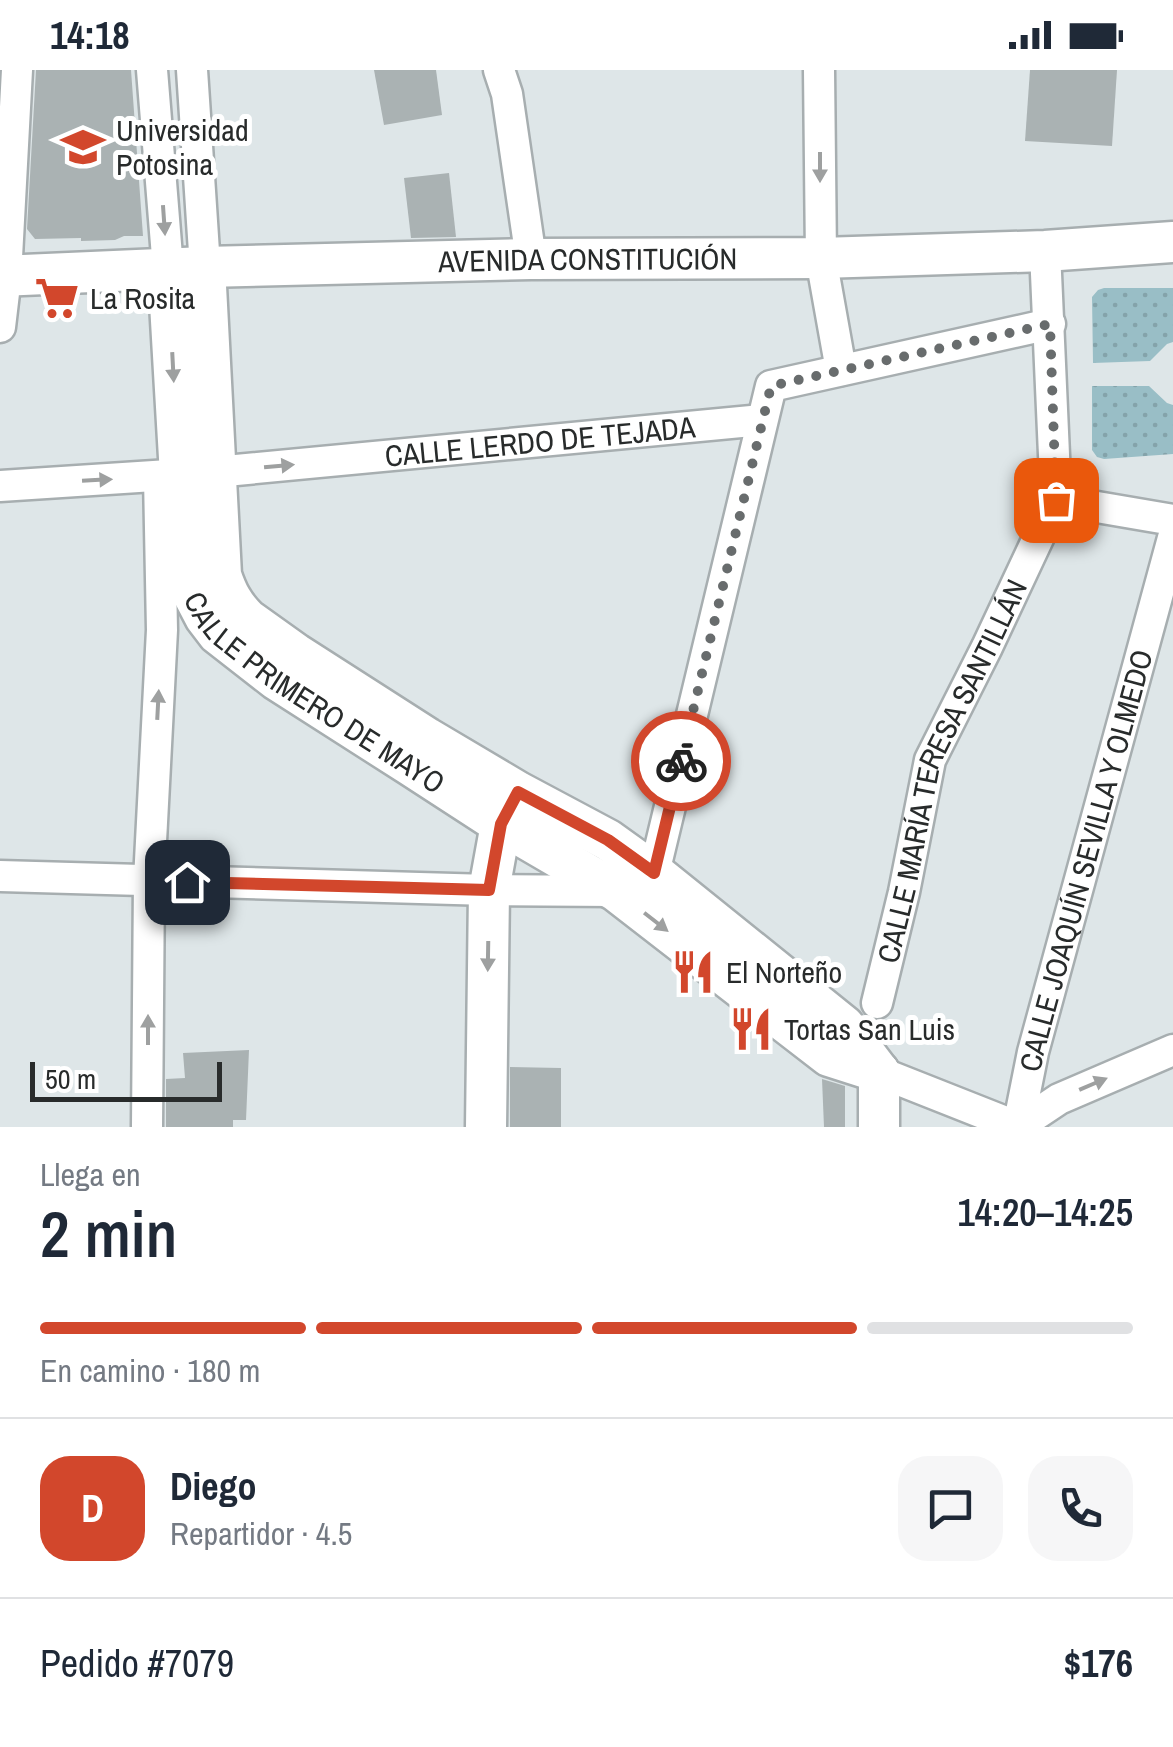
<!DOCTYPE html>
<html lang="es">
<head>
<meta charset="utf-8">
<style>
	:root { --surface:#fff; --page:#f6f6f7; --text:#1f2937; --muted:#747a83; --line:#e0e1e3; --accent:#d2472c }
	body { margin:0; font-family:"Archivo Narrow",sans-serif; background:var(--page); color:var(--text); height:100vh; display:flex; flex-direction:column; font-size:38px; white-space:nowrap }
	* { box-sizing:border-box; margin:0 }
	p { font-size:32px; color:var(--muted) }
	.icon { flex:none; width:55px; height:55px; fill:none; stroke:currentColor; stroke-width:2; stroke-linecap:round; stroke-linejoin:round }
	.map { position:relative; height:1057px; overflow:hidden }
	.drawer { display:flex; flex-direction:column; background:var(--surface); flex:1 }
	.drawer>* { flex:none }
	.scale { position:absolute; left:30px; bottom:25px; width:192px; box-sizing:border-box; padding-left:10px; border:5px solid #282b2b; border-top:0; font-size:28px; line-height:35px; white-space:nowrap; color:#282b2b; -webkit-text-stroke:8px #fff; paint-order:stroke }
	.pin { position:absolute; display:grid; place-items:center; width:85px; height:85px; color:#fff; margin:-42px; border-radius:20px; box-shadow:0 5px 15px #0006 }
	.courier { position:absolute; display:grid; place-items:center; width:100px; height:100px; margin:-50px; border:8px solid #d2472c; border-radius:50%; background:#fff; color:#222; box-shadow:0 2px 12px #0007 }
	.overview em { font-style:normal; font-weight:600 }
	.overview div { display:flex; flex-direction:column-reverse }
	.overview { display:flex; align-items:center; justify-content:space-between; height:170px; padding:0 40px }
	h1 { font-size:65px; font-weight:600; line-height:75px }
	.bar { display:grid; grid-template-columns:repeat(4,1fr); gap:15px 10px; align-content:center; height:120px; padding:0 40px }
	.bar i { height:12px; border-radius:8px; background:var(--line) }
	.bar .current { background:var(--accent) }
	.bar p { grid-column:span 4 }
	.line { display:flex; align-items:center; gap:25px; padding:0 40px; border-top:2px solid var(--line) }
	.line div { flex:1 }
	.round { display:grid; place-items:center; flex:none; width:105px; height:105px; border-radius:30px; background:var(--page) }
	.status { display:flex; justify-content:space-between; align-items:center; height:70px; padding:0 50px; background:var(--surface); direction:ltr }
	.status svg { height:28px; fill:currentColor }
	.map>svg:first-child { display:block }
	.garden { fill:url(#garden-dots) }
	.building { fill:#aab2b3 }
	.lines { fill:none; stroke-linecap:round; stroke-linejoin:round }
	.minor-casing { stroke:#a7aeb0; stroke-width:35 }
	.major-casing { stroke:#a7aeb0; stroke-width:45 }
	.minor { stroke:#fff; stroke-width:30 }
	.major { stroke:#fff; stroke-width:40 }
	.oneway { fill:#9ea0a0 }
	.done { stroke:#686c6d; stroke-width:10; stroke-dasharray:0 18 }
	.route { stroke:#d2472c; stroke-width:12 }
	.labels { text-anchor:middle; dominant-baseline:central; stroke-width:10; stroke-linejoin:round; paint-order:stroke }
	.poi-label { font-size:30px; fill:#282b2b; stroke:#fff; text-anchor:start }
	.street-label { font-size:30px; fill:#282b2b; stroke:#fff }
</style>
</head>
<body>
<div class="status"><b>14:18</b><svg viewBox="0 0 49 12"><path d="M0 12V9h3v3zM5 12V6h3v6zM10 12V3h3v9zM15 12V0h3v12zM26 1h20v11H26zM47 4h2v5h-2z"/></svg></div>
<div class="map">
<svg width="1173" height="1057" viewBox="0 0 1173 1057">
	<defs>
		<pattern id="garden-dots" width="8" height="8" patternUnits="userSpaceOnUse" patternTransform="scale(2.5)"><rect width="8" height="8" fill="#99bec6"/><path d="M2 2h.1M6 6h.1" fill="none" stroke="#84a3aa" stroke-width="1.8" stroke-linecap="round"/></pattern>
	</defs>
	<rect width="100%" height="100%" fill="#dee6e8"/>
	<!-- garden -->
	<g class="garden">
		<path d="M1104,218H1173V272L1167,274L1150,291L1093,293L1092,227L1098,220Z"/>
		<path d="M1092,316H1149L1167,333L1173,335V384L1104,389L1097,387L1092,380Z"/>
	</g>
	<!-- building -->
	<g class="building">
		<path d="M36,0H131L143,166H124L115,170L81,171V168L35,169L27,159Z"/>
		<path d="M374,0H436L442,45L384,55Z"/>
		<path d="M1030,0H1117L1112,76L1025,71Z"/>
		<path d="M449,103L456,167L411,168L404,108Z"/>
		<path d="M249,980L246,1050H233V1057H166V1009L185,1008L183,983Z"/>
		<path d="M510,997L561,998V1057H510Z"/>
		<path d="M822,1009L845,1016V1057H824Z"/>
	</g>
	<g class="lines">
		<!-- minor casing -->
		<g class="minor-casing">
			<g id="minor">
				<path d="M152,0L168,199"/>
				<path d="M192,0L205,197"/>
				<path d="M499,0L507,24L531,189"/>
				<path d="M819,0L821,188L841,300"/>
				<path d="M0,257L6,206L17,0"/>
				<path id="s1" d="M0,416L215,402L762,350"/>
				<path d="M1056,430L1173,450"/>
				<path d="M0,806L489,820L616,821L654,803L771,316L1050,254"/>
				<path id="s2" d="M877,933L904,822L930,690L987,577L1056,430L1045,181"/>
				<path d="M879,1002L1018,1057"/>
				<path d="M147,1057L149,810L162,560L159,407"/>
				<path d="M1017,1057L1059,1029L1173,980"/>
				<path id="s3" d="M1018,1057L1033,982L1173,468"/>
			</g>
		</g>
		<!-- major casing -->
		<g class="major-casing">
			<g id="major">
				<path d="M205,197L221,505C227,523 233,535 247,549L296,584L427,668L518,722L608,770L654,803L844,956L879,1002"/>
				<path id="s4" d="M168,199L180,405L189,505L194,526L205,547L218,564L277,610L410,695L501,754L616,821L829,986L879,1002"/>
				<path id="s5" d="M0,206L205,197L531,189L821,188L1045,181L1173,172"/>
				<path d="M486,1057L489,820L501,754L511,734"/>
				<path d="M879,1057V1002"/>
			</g>
		</g>
		<!-- minor -->
		<use href="#minor" class="minor"/>
		<!-- major -->
		<use href="#major" class="major"/>
	</g>
	<!-- one-way arrows -->
	<defs><path id="oneway-solid" d="M-6-.8H1V-3.2L6.5 0L1 3.2V.8H-6Z" transform="scale(2.5)"/></defs>
	<g class="oneway">
		<use href="#oneway-solid" transform="translate(820 97) rotate(90)"/>
		<use href="#oneway-solid" transform="translate(164 150) rotate(86)"/>
		<use href="#oneway-solid" transform="translate(173 297) rotate(87)"/>
		<use href="#oneway-solid" transform="translate(279 396) rotate(-5)"/>
		<use href="#oneway-solid" transform="translate(97 410) rotate(-3)"/>
		<use href="#oneway-solid" transform="translate(158 635) rotate(-87)"/>
		<use href="#oneway-solid" transform="translate(656 852) rotate(38)"/>
		<use href="#oneway-solid" transform="translate(488 886) rotate(91)"/>
		<use href="#oneway-solid" transform="translate(148 960) rotate(-90)"/>
		<use href="#oneway-solid" transform="translate(1093 1014) rotate(-23)"/>
	</g>
	<g class="lines">
		<!-- done -->
		<path class="done" d="M681,691L771,316L1050,254L1056,430"/>
		<!-- route -->
		<path class="route" d="M187,812L489,820L501,754L518,722L608,770L654,803L681,691"/>
	</g>
	<!-- icons -->
	<defs>
		<g id="university-bare" transform="scale(3.45)"><path d="M0-5L7-2L0 1L-7-2ZM-4 1L0 2.5L4 1V4Q0 6-4 4Z" fill="#d2472c" stroke="#fff" stroke-width="2.5" paint-order="stroke"/></g>
		<g id="supermarket-bare" transform="scale(3.45)"><path d="M-6-5.5h2.5l.6 2H6L4.5 2H-2.5L-4.4-4H-6ZM-1.5 3.2a1.3 1.3 0 1 0 .1 0ZM3 3.2a1.3 1.3 0 1 0 .1 0Z" fill="#d2472c" stroke="#fff" stroke-width="2.5" paint-order="stroke"/></g>
		<g id="restaurant-bare" transform="scale(3.45)"><path d="M-5-6h1v4h1v-4h1v4h1v-4h1v5L-1.5 .5V6h-2V.5L-5-1ZM5-6V6H3V1.5H1.5Q1.5-4 5-6Z" fill="#d2472c" stroke="#fff" stroke-width="2.5" paint-order="stroke"/></g>
	</defs>
	<g fill-rule="evenodd">
		<use href="#university-bare" x="83" y="77"/>
		<use href="#supermarket-bare" x="57" y="228"/>
		<use href="#restaurant-bare" x="693" y="902"/>
		<use href="#restaurant-bare" x="751" y="959"/>
	</g>
	<g class="labels">
		<!-- poi labels -->
		<g class="poi-label">
			<text x="116" y="60">Universidad<tspan x="116" dy="34">Potosina</tspan></text>
			<text x="90" y="228">La Rosita</text>
			<text x="726" y="902">El Norteño</text>
			<text x="784" y="959">Tortas San Luis</text>
		</g>
		<!-- street labels -->
		<g class="street-label">
			<text stroke="none"><textPath href="#s5" startOffset="588">AVENIDA CONSTITUCIÓN</textPath></text>
			<text stroke="none"><textPath href="#s1" startOffset="542">CALLE LERDO DE TEJADA</textPath></text>
			<text stroke="none"><textPath href="#s4" startOffset="485">CALLE PRIMERO DE MAYO</textPath></text>
			<text stroke="none"><textPath href="#s2" startOffset="245">CALLE MARÍA TERESA SANTILLÁN</textPath></text>
			<text stroke="none"><textPath href="#s3" startOffset="275">CALLE JOAQUÍN SEVILLA Y OLMEDO</textPath></text>
		</g>
	</g>
</svg>
<div class="scale">50 m</div>
<div class="pin" style="left:1056px;top:430px;background:#ea580c"><svg class="icon" aria-label="bag" viewBox="0 0 24 24"><path d="M5 8h14l-1 12H6zM9 8a3 3 0 0 1 6 0"/></svg></div>
<div class="pin" style="left:187px;top:812px;background:#1f2937"><svg class="icon" aria-label="home" viewBox="0 0 24 24"><path d="M3 11l9-7 9 7M6 9v11h12V9"/></svg></div>
<div class="courier" style="left:681px;top:691px"><svg class="icon" aria-label="bike" viewBox="0 0 24 24"><circle cx="6" cy="16" r="4"/><circle cx="18" cy="16" r="4"/><path d="M6 16l4-8h5l3 8M10 8l3 8H6M13 5h3"/></svg></div>
</div>
<section class="drawer">
<div class="overview"><div><h1>2 min</h1><p>Llega en</p></div><em>14:20–14:25</em></div>
<div class="bar"><i class="current"></i><i class="current"></i><i class="current"></i><i></i><p>En camino · 180 m</p></div>
<div class="line" style="height:180px"><b class="round" style="background:var(--accent);color:#fff">D</b><div><b>Diego</b><p>Repartidor · 4.5</p></div><a class="round"><svg class="icon" aria-label="chat" viewBox="0 0 24 24"><path d="M4 5h16v11H9l-5 4z"/></svg></a><a class="round"><svg class="icon" aria-label="phone" viewBox="0 0 24 24"><path d="M5 4h4l2 5-3 2q2 4 5 5l2-3 5 2v4C11 20 4 13 5 4z"/></svg></a></div>
<div class="line" style="height:130px"><div>Pedido #7079</div><b>$176</b></div>
</section>
</body>
</html>
